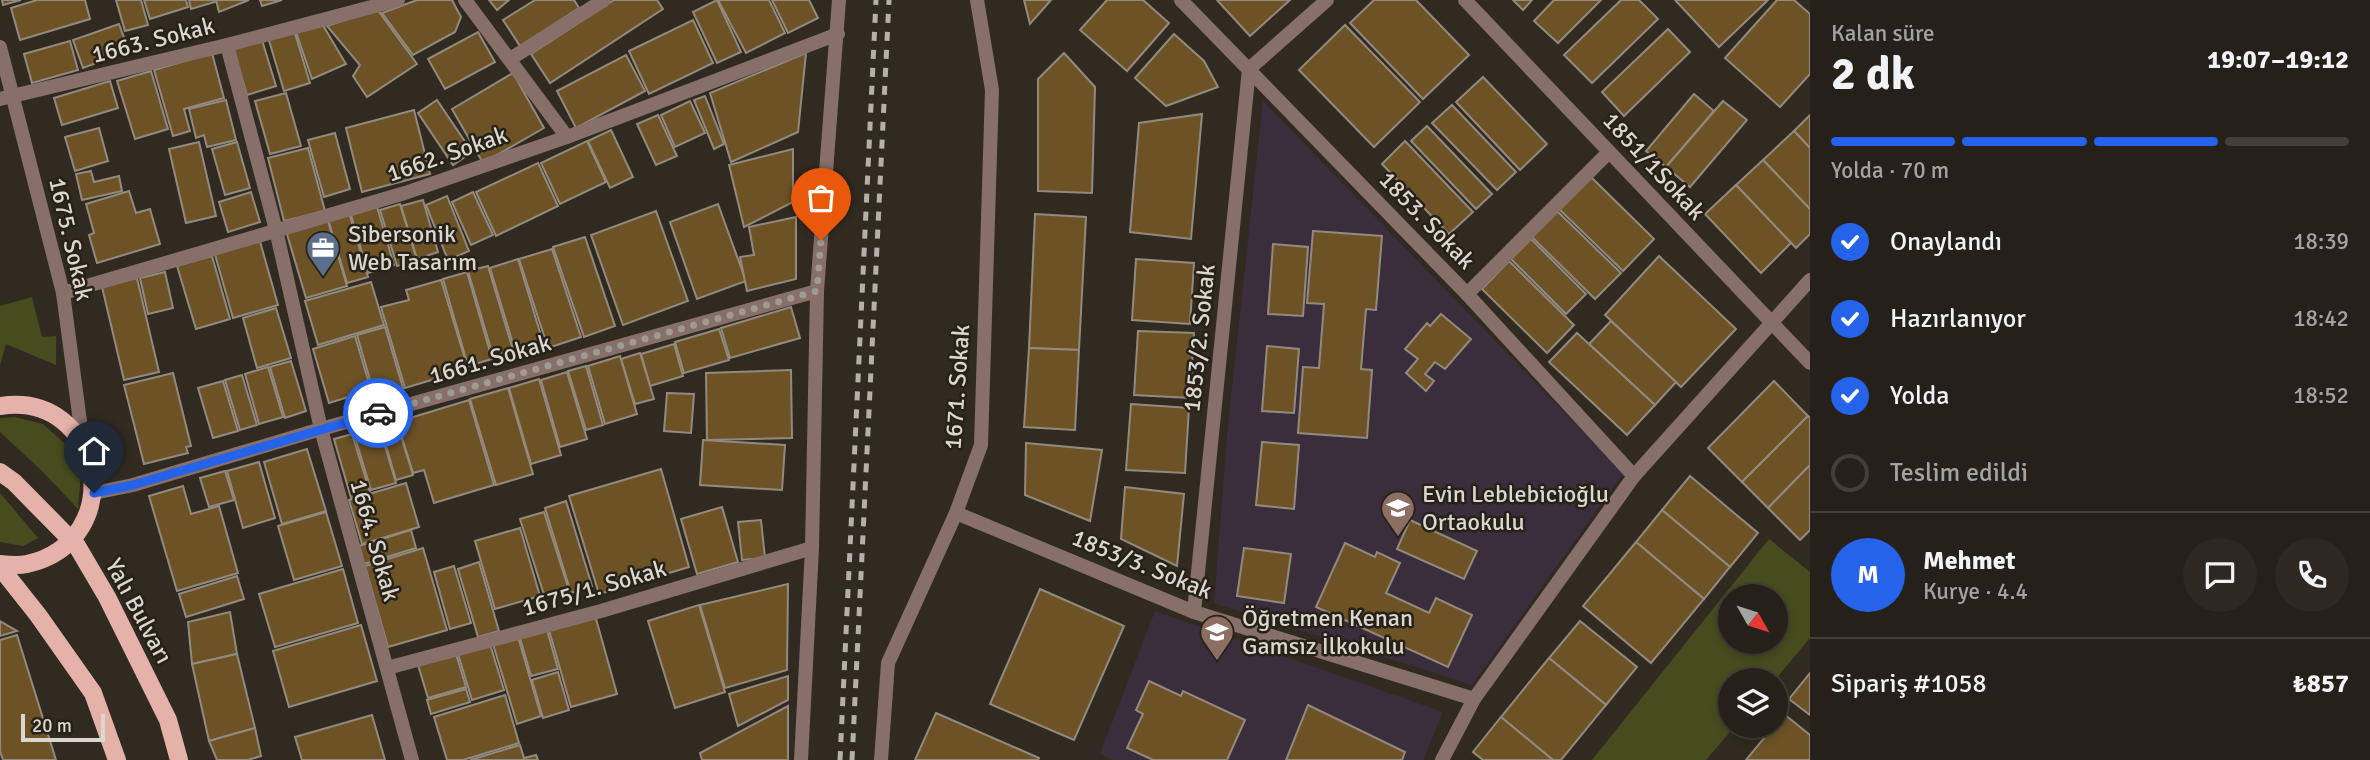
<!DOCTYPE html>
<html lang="tr">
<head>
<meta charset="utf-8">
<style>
	:root { --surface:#252019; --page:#2d2822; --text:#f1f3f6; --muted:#a3a3a2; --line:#423e38; --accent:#2563eb }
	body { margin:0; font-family:Signika,sans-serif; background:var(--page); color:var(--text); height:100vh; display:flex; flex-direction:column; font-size:26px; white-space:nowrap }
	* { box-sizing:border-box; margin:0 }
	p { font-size:23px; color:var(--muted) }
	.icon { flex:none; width:38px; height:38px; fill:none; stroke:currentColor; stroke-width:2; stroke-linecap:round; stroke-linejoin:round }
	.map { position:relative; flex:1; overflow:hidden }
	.side { display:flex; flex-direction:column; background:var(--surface); width:560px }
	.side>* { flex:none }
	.needle { width:46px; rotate:129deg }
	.tools { position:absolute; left:1718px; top:584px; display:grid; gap:14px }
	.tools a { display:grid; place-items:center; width:70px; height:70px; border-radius:50%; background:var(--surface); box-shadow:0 4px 10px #0003,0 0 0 2px var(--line); font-size:35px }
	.scale { position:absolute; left:21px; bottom:18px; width:84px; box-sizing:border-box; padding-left:7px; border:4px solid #dad6d0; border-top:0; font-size:19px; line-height:24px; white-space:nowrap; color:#dad6d0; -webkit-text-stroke:5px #272117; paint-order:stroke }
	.pin { position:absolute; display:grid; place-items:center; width:60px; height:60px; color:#fff; margin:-72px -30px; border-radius:50% 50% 50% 0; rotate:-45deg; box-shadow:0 0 7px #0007 }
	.pin .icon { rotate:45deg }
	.courier { position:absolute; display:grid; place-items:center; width:70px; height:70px; margin:-35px; border:5px solid #2563eb; border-radius:50%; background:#fff; color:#222; box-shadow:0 2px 9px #0007 }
	.head em { font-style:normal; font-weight:800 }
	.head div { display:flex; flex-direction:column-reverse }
	.head { display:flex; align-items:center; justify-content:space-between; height:119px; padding:0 21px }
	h1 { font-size:46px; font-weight:800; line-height:52px }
	.bar { display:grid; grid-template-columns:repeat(4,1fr); gap:10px 7px; align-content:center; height:84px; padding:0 21px }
	.bar i { height:9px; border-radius:5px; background:var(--line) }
	.bar .active { background:var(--accent) }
	.bar p { grid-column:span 4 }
	.line { display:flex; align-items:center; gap:18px; padding:0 21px; border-top:2px solid var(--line) }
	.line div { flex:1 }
	.round { display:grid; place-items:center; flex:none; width:74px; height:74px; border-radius:37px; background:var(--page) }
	ol { padding:0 21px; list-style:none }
	li { display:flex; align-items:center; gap:21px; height:77px }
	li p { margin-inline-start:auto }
	li .icon { padding:7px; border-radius:50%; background:var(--accent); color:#fff; stroke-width:4 }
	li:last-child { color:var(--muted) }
	li i { width:38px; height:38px; border:4px solid var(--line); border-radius:50% }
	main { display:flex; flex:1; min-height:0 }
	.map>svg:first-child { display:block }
	.education { fill:#3b2e3c }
	.green { fill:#474c1e; fill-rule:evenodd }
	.building { fill:#6d5226; stroke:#928a7f; stroke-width:2 }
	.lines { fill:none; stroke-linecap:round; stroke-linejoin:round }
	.minor { stroke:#876f6a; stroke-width:14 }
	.primary { stroke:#e4b2a8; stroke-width:18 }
	.rail { stroke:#b5b1aa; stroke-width:5; stroke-dasharray:9 9; stroke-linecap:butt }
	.done { stroke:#9f9a93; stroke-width:7; stroke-dasharray:0 12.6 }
	.route { stroke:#2563eb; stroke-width:9 }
	.labels { text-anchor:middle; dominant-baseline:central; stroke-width:5; stroke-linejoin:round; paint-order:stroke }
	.street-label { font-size:24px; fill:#dad6d0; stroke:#272117 }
	.poi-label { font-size:24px; fill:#dad6d0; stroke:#272117; text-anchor:start }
</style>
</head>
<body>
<main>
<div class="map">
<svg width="1810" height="760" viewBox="0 0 1810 760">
	<rect width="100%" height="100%" fill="#312a21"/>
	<!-- education -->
	<g class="education">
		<path d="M1263,101L1623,473L1472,685L1214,603L1228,425Z"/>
		<path d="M1155,611L1443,712L1423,760H1113L1100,754Z"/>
	</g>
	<!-- green -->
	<g class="green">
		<path d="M32,297L42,337L56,336V365L6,344L0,365V306Z"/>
		<path d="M15,417L43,424L64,443L81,473L78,509L43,472L0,432V418Z"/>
		<path d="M0,493L38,538L23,546L0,542Z"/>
		<path d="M1769,539L1810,572V638L1774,681H1731V726H1735L1706,760H1592ZM1731,597H1776V642H1731Z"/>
	</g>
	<!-- building -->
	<g class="building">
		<path d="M2,0H21L3,5Z"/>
		<path d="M37,0H85L90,19L20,40L11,8Z"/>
		<path d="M116,0H141L148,25L125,31Z"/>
		<path d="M144,0H186L188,7L150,19Z"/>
		<path d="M189,0H214L215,2L191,9Z"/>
		<path d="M216,0H249L219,12Z"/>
		<path d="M260,0H282L262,6Z"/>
		<path d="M417,0H452L461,17L455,32L413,55L382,13Z"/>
		<path d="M489,0H509L497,10Z"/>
		<path d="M535,0H574L579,8L520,46L503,20Z"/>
		<path d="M614,0H657L663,9L550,83L531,54Z"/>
		<path d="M717,0L741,52L717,63L693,12Z"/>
		<path d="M718,0H769L785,33L746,53Z"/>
		<path d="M772,0H809L818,18L788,33Z"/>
		<path d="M1024,0H1051L1030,24Z"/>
		<path d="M1107,0H1143L1169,23L1127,71L1080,30Z"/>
		<path d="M1217,0H1290L1250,36Z"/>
		<path d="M1374,0H1416L1469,55L1423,99L1350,23Z"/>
		<path d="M1513,0H1532L1523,10Z"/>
		<path d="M1554,0H1601L1558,43L1534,21Z"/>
		<path d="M1621,0H1639L1658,19L1592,83L1564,55Z"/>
		<path d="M1675,0H1768L1719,47Z"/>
		<path d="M1777,0H1794L1810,14V74L1780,107L1725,58Z"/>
		<path d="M377,9L417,64L367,97L353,76L360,65L327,26Z"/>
		<path d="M693,20L713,63L649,94L629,51Z"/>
		<path d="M321,22L346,64L312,79L296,32Z"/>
		<path d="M119,24L129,51L83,68L73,40Z"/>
		<path d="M1345,25L1420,102L1374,147L1299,70Z"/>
		<path d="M1668,29L1690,52L1624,116L1602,92Z"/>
		<path d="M294,30L310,83L284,91L268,37Z"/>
		<path d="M478,32L495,62L445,89L428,59Z"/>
		<path d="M1174,34L1204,61L1218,87L1166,106L1135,78Z"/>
		<path d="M262,40L276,86L247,95L233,48Z"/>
		<path d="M70,41L78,70L32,83L24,54Z"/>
		<path d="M212,53L224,98L184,109L190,131L173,136L154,70Z"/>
		<path d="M806,53L798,132L731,162L710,93Z"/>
		<path d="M1064,53L1095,87L1092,193L1038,191V79Z"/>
		<path d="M626,55L645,91L576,128L557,91Z"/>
		<path d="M151,71L168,129L135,139L117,81Z"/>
		<path d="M513,73L544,128L483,163L452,109Z"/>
		<path d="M1483,77L1547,144L1520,170L1456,102Z"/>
		<path d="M110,81L118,108L62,125L54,98Z"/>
		<path d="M286,93L301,146L270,154L255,101Z"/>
		<path d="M1694,94L1714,111L1666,167L1646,151Z"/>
		<path d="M705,96L724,144L714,149L694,100Z"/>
		<path d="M226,100L236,140L207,147L204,135L196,138L189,109Z"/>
		<path d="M437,100L472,152L453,165L418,113Z"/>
		<path d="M690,101L705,133L675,147L661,115Z"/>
		<path d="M1723,101L1747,120L1690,187L1666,167Z"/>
		<path d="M1452,105L1516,172L1497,190L1432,123Z"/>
		<path d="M414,110L430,174L362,192L346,128Z"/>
		<path d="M1202,114L1191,239L1130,232L1139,123Z"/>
		<path d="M658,115L677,156L656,165L637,124Z"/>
		<path d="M1810,115V148L1794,131Z"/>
		<path d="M1427,126L1492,194L1476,209L1411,141Z"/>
		<path d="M99,128L108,161L75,171L65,137Z"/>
		<path d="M611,130L633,177L610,188L588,141Z"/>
		<path d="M1794,131L1810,148V209L1763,160Z"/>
		<path d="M335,133L350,189L324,197L308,140Z"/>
		<path d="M587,141L606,182L560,204L541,163Z"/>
		<path d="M1405,141L1473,212L1449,234L1382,164Z"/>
		<path d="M199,142L216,216L186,223L169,149Z"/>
		<path d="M237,142L250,188L225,195L212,149Z"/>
		<path d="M308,148L325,211L284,221L268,158Z"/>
		<path d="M793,149V202L744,227L729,165Z"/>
		<path d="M1763,160L1810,209V234L1796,248L1736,185Z"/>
		<path d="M538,163L558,206L496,236L476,192Z"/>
		<path d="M91,171L94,182L119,176L122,191L82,200L76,174Z"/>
		<path d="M1591,177L1654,239L1623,271L1559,209Z"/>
		<path d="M1736,185L1791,243L1761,273L1705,214Z"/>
		<path d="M129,191L136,213L150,209L160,244L97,263L89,235L94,233L86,204Z"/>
		<path d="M251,192L260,222L228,232L219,202Z"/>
		<path d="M473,192L493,235L471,245L452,202Z"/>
		<path d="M447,196L469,251L448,260L426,205Z"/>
		<path d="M423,200L438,252L417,259L401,206Z"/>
		<path d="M400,204L417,260L397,266L380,210Z"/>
		<path d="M718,204L746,281L697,299L670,222Z"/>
		<path d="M377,207L394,265L368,273L351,215Z"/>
		<path d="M656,211L688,301L623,325L591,235Z"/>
		<path d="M1557,211L1621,273L1595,299L1532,237Z"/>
		<path d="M349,213L368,277L347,283L328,219Z"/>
		<path d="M1035,214L1086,217L1079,350L1029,348Z"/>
		<path d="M796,217V279L747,291L740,257L754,255L749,227Z"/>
		<path d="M327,218L347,286L306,298L286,231Z"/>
		<path d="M1313,231L1382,236L1376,310L1366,309L1361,369L1372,370L1367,438L1298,433L1303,367L1319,368L1324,304L1307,303Z"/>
		<path d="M585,237L615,326L584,337L553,247Z"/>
		<path d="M259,238L278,305L233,318L214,251Z"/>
		<path d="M1531,239L1586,294L1566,314L1511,259Z"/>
		<path d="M1273,244L1308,247L1303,316L1268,314Z"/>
		<path d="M552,249L581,337L548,348L519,259Z"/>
		<path d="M212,256L230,319L196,329L177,266Z"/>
		<path d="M1659,256L1736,329L1681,387L1605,315Z"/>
		<path d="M518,259L545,349L517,357L490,268Z"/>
		<path d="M1136,259L1194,263L1190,324L1132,320Z"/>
		<path d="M1509,261L1574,325L1547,353L1482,289Z"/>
		<path d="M488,266L513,350L493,356L468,271Z"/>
		<path d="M165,272L173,308L148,314L140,278Z"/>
		<path d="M467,272L492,359L468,366L443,279Z"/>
		<path d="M137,278L159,372L124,380L102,287Z"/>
		<path d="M441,280L468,369L405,388L381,307L409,300L406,290Z"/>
		<path d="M371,282L384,325L318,345L305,301Z"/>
		<path d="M791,307L800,338L730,358L721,328Z"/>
		<path d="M276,308L291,358L257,368L243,318Z"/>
		<path d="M1441,314L1471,339L1445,369L1435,362L1425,374L1434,381L1426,391L1406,373L1418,359L1405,349L1427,323L1430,326Z"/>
		<path d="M1611,321L1676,382L1655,405L1589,344Z"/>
		<path d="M385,327L403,388L375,397L357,335Z"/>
		<path d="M719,329L729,360L684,373L675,342Z"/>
		<path d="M1138,331L1194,333L1190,398L1134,395Z"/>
		<path d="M1577,333L1655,405L1627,435L1549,362Z"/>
		<path d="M355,336L371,390L329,403L313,349Z"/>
		<path d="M674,344L683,376L650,386L641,354Z"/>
		<path d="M1267,346L1299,349L1294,413L1262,411Z"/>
		<path d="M1029,348L1079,350L1075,430L1024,427Z"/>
		<path d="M640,353L654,399L635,404L621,359Z"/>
		<path d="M620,356L637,414L605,424L588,366Z"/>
		<path d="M291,361L306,411L285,418L270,367Z"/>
		<path d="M586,366L603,425L586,430L568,371Z"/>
		<path d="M268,367L283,417L259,424L245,374Z"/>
		<path d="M791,370L792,438L707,440L706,373Z"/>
		<path d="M567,372L587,439L560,447L541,380Z"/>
		<path d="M173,373L191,446L186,447L188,453L144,464L124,385Z"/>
		<path d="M242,375L257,425L240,430L225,380Z"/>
		<path d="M539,379L561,455L531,464L509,388Z"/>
		<path d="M223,381L238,431L213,438L198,388Z"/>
		<path d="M1774,381L1808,416L1742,482L1708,448Z"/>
		<path d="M508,388L533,474L496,485L470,399Z"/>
		<path d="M667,393L694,394L691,433L664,431Z"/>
		<path d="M469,400L494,485L434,503L424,470L413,473L397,422Z"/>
		<path d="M1131,404L1189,408L1185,473L1126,470Z"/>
		<path d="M1808,416L1810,418V465L1768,508L1742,482Z"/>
		<path d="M396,420L413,475L396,480L380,425Z"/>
		<path d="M379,426L396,483L371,490L354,434Z"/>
		<path d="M352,434L370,492L351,498L334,439Z"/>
		<path d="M703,440L785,445L782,490L700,485Z"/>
		<path d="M1262,442L1299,445L1294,509L1256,505Z"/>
		<path d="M1026,443L1102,450L1090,521L1025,495Z"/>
		<path d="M307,449L326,511L282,524L264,462Z"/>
		<path d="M259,462L275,518L243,528L227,471Z"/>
		<path d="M1810,465V530L1800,540L1768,508Z"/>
		<path d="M661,469L689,567L599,594L569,496Z"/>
		<path d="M225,471L234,500L209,507L200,478Z"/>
		<path d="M1690,476L1758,533L1730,567L1662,510Z"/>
		<path d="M406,483L419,527L362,544L349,500Z"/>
		<path d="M183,486L191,514L219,506L238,573L177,591L149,496Z"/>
		<path d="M1125,487L1184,494L1177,566L1121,539Z"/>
		<path d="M566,501L592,586L571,593L545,508Z"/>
		<path d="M722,507L738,562L697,574L681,519Z"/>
		<path d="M1662,510L1730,567L1704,599L1636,542Z"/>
		<path d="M326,512L342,566L294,580L278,526Z"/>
		<path d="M544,512L568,587L544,595L520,519Z"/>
		<path d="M761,520L765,558L742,560L738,522Z"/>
		<path d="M1410,520L1477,551L1464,579L1397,549Z"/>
		<path d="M520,528L540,596L495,609L475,541Z"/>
		<path d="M411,530L416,548L364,564L359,546Z"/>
		<path d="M1636,542L1704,599L1651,663L1583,606Z"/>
		<path d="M1345,543L1375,557L1377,552L1400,563L1386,593L1429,613L1436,598L1472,615L1448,667L1316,607Z"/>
		<path d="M423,548L447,630L388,647L365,566Z"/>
		<path d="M1244,548L1291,554L1284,603L1237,596Z"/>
		<path d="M479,562L499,631L478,637L458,569Z"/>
		<path d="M454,566L471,623L450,629L434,572Z"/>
		<path d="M343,569L358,623L275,647L259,594Z"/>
		<path d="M237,576L244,599L186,617L179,594Z"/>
		<path d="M788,584L787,670L725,688L700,605Z"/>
		<path d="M1040,589L1124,626L1074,740L990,704Z"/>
		<path d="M699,605L725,692L675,708L648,621Z"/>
		<path d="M230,612L237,654L192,664L188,622Z"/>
		<path d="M595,615L617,694L571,707L549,630Z"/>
		<path d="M0,621L17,631L0,636Z"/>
		<path d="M1580,621L1637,667L1606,705L1549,658Z"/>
		<path d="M361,625L377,681L289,707L273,651Z"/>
		<path d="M547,630L558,669L531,676L520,638Z"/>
		<path d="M17,635L56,760H3L0,751V640Z"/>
		<path d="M518,637L541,716L517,724L493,644Z"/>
		<path d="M490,644L504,690L472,700L458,654Z"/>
		<path d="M237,654L255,728L209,741L192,664Z"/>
		<path d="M456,654L466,687L428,698L418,665Z"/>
		<path d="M1549,658L1606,705L1561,760H1553L1501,717Z"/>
		<path d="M558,672L569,710L543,718L532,680Z"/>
		<path d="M1810,673V715L1789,699Z"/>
		<path d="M788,676V700L738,726L729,694Z"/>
		<path d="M1149,681L1181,696L1183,691L1245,720L1227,760H1153L1127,748L1143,714L1136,710Z"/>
		<path d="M466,689L470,702L431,714L427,700Z"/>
		<path d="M505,695L519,743L463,760H447L434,717Z"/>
		<path d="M1308,705L1405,752L1402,760H1286Z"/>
		<path d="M788,706V760H702L700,753Z"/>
		<path d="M936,713L1039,758L1038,760H915Z"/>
		<path d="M1784,714L1810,735V760H1746L1774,726H1776V723Z"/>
		<path d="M372,715L385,760H302L295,737Z"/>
		<path d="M1501,717L1553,760H1483L1473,752Z"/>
		<path d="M255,728L261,756L248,760H217L209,741Z"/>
		<path d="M520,745L524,758L536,755L538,760H470Z"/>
	</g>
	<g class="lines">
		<!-- minor -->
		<g class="minor">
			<path d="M465,0L567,137"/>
			<path d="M1181,0L1467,294L1634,476"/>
			<path d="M1465,0L1810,363"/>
			<path d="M227,45L276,230L321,429L412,760"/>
			<path d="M0,47L63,293L83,444"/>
			<path d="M510,59L604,0"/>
			<path d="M1249,69L1327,0"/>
			<path d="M0,99L227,45L398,0"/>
			<path d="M63,293L405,193L567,137L838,34"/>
			<path d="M1467,294L1609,152"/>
			<path d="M94,493L133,485L321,429L817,291"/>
			<path d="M956,513L1194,612L1474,699"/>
			<path d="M1194,612L1249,69"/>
			<path d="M387,668L601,611L812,548"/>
			<path d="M801,760L812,548L817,291L839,0"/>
			<path d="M881,760L888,663L956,513L981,445L992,90L977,0"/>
			<path d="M1442,760L1474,699L1634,476L1810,280"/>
		</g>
		<!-- primary -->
		<g class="primary">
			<path d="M0,406C104,390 130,541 27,564C18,566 9,565 0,564"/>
			<path d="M0,472L14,482L77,546L107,597L168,720L179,760"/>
			<path d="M0,567L38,615L93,693L117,760"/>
		</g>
		<!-- rail -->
		<g class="rail">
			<path d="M840,760L876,0"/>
			<path d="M852,760L889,0"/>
		</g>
	</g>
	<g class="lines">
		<!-- done -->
		<path class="done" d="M378,413L817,291L821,240"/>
		<!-- route -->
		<path class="route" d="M94,493L133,485L378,413"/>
	</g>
	<!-- icons -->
	<defs>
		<g id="office-pin" transform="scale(1.75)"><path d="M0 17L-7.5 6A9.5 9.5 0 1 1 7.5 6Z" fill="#5c6f8a" stroke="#272117"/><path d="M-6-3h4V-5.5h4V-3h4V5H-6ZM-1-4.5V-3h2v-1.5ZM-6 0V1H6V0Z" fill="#fff"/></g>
		<g id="school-pin" transform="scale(1.75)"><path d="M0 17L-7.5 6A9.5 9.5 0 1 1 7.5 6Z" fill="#8d6e63" stroke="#272117"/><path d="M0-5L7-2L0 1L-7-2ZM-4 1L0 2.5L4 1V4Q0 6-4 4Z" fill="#fff"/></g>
	</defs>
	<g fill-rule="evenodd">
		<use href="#office-pin" x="323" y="248"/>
		<use href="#school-pin" x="1398" y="508"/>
		<use href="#school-pin" x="1217" y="632"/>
	</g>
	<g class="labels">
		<!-- street labels -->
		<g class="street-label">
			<text transform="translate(153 40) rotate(-14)">1663. Sokak</text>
			<text transform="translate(447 154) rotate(-19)">1662. Sokak</text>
			<text transform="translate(1654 166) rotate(47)">1851/1Sokak</text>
			<text transform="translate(1427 220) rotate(46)">1853. Sokak</text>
			<text transform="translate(71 239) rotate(77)">1675. Sokak</text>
			<text transform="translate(1199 338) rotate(-84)">1853/2. Sokak</text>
			<text transform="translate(490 359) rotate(-16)">1661. Sokak</text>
			<text transform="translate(957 387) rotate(-86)">1671. Sokak</text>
			<text transform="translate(375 540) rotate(74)">1664. Sokak</text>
			<text transform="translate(1142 564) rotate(22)">1853/3. Sokak</text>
			<text transform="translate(594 588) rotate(-16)">1675/1. Sokak</text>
			<text transform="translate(139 611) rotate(62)">Yalı Bulvarı</text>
		</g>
		<!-- poi labels -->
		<g class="poi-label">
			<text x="348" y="234">Sibersonik<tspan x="348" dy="28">Web Tasarım</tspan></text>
			<text x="1422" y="494">Evin Leblebicioğlu<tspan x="1422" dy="28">Ortaokulu</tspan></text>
			<text x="1242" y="618">Öğretmen Kenan<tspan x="1242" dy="28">Gamsız İlkokulu</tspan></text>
		</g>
	</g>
</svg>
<div class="tools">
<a><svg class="needle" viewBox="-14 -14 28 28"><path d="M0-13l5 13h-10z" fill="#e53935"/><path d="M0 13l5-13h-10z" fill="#a3a3a2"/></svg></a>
<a><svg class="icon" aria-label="layers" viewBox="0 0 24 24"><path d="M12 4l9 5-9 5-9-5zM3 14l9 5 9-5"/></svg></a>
</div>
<div class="scale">20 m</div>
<div class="pin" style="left:821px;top:240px;background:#ea580c"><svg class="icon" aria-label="bag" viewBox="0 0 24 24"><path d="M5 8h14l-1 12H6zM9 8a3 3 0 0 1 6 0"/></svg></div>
<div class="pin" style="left:94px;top:493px;background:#1f2937"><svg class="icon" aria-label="home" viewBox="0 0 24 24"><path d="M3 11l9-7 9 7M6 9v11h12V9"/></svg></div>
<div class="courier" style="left:378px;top:413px"><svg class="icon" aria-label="car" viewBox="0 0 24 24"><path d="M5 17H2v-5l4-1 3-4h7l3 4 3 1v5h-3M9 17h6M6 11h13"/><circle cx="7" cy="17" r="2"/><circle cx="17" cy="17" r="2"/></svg></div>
</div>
<section class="side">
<div class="head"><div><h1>2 dk</h1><p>Kalan süre</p></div><em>19:07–19:12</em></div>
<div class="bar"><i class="active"></i><i class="active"></i><i class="active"></i><i></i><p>Yolda · 70 m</p></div>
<ol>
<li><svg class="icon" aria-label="check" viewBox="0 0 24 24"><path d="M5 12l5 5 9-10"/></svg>Onaylandı<p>18:39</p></li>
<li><svg class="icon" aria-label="check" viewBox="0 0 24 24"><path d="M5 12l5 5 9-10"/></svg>Hazırlanıyor<p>18:42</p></li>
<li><svg class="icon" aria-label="check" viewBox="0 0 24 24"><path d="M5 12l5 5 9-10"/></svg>Yolda<p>18:52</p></li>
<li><i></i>Teslim edildi</li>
</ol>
<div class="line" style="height:126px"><b class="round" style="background:var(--accent);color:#fff">M</b><div><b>Mehmet</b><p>Kurye · 4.4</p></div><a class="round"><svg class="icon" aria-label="chat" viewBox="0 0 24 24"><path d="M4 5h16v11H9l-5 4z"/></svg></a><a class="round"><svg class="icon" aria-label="phone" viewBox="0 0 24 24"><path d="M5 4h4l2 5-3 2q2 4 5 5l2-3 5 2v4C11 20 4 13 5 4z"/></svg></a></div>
<div class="line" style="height:91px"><div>Sipariş #1058</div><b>₺857</b></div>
</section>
</main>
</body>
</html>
